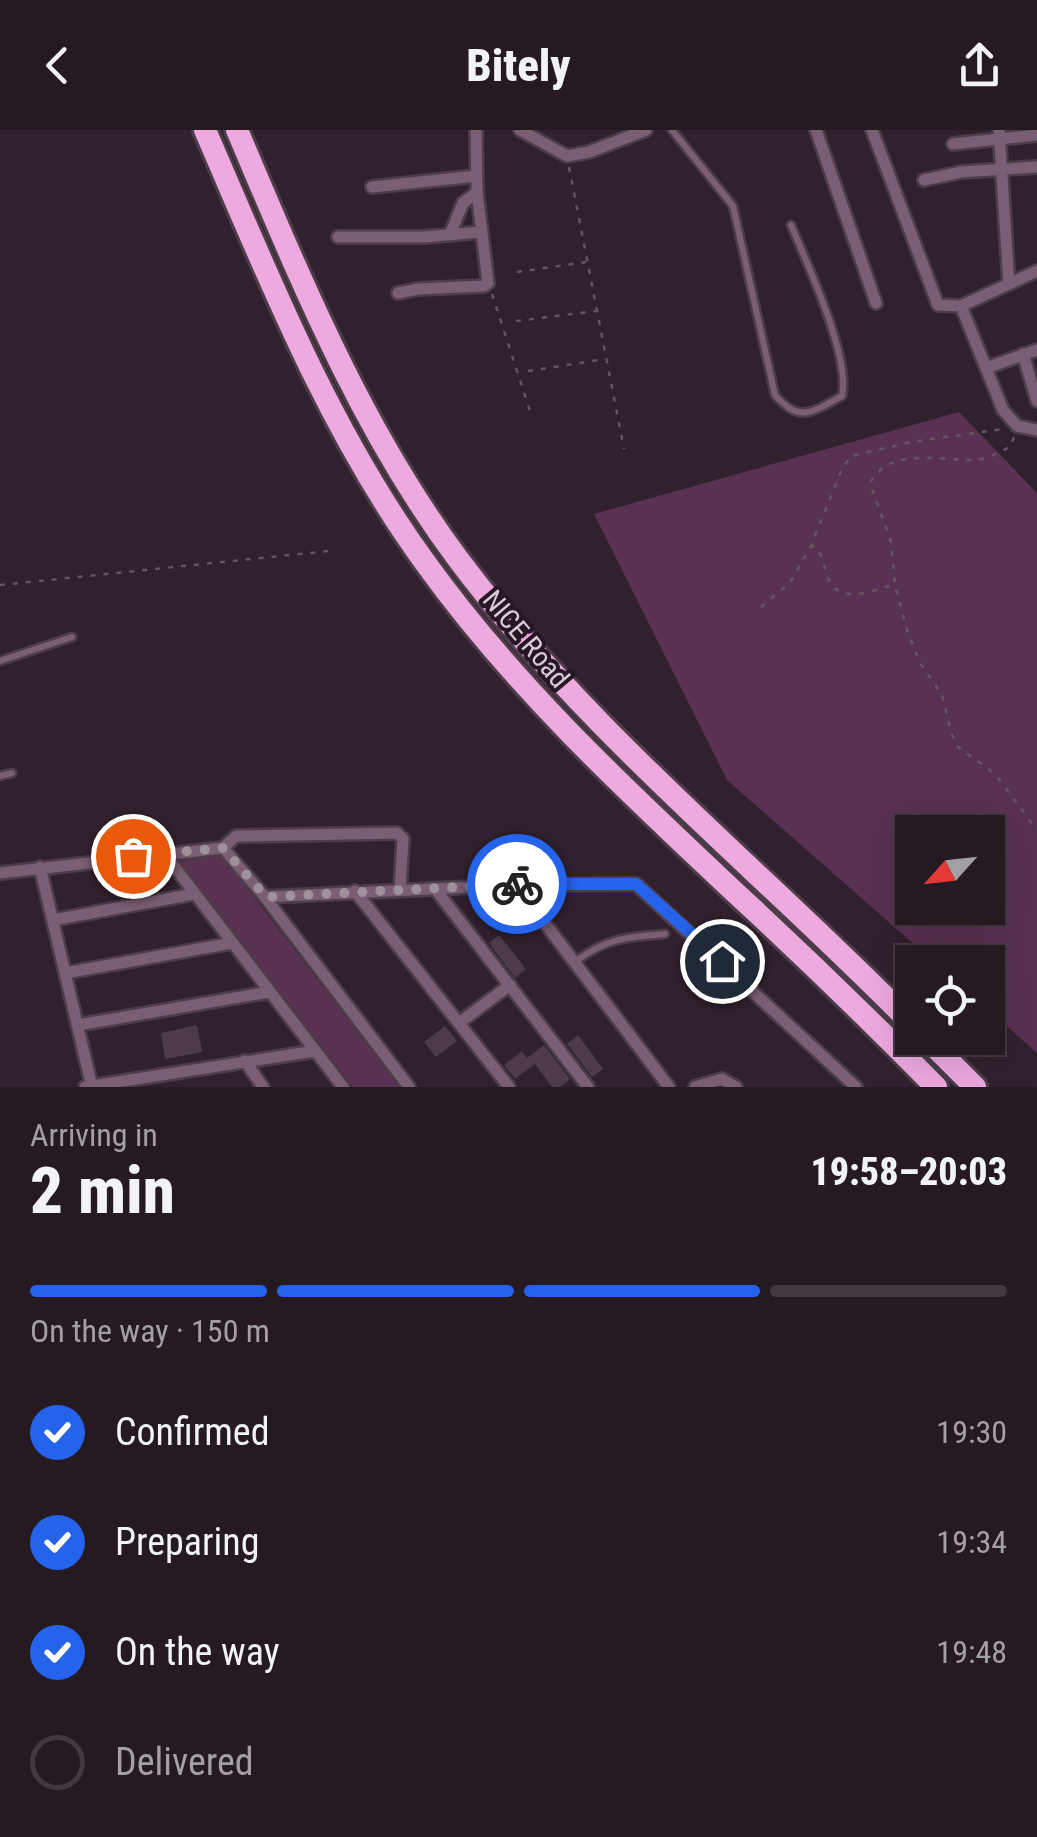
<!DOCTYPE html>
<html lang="en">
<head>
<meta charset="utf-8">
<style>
	:root { --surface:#251922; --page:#2d222a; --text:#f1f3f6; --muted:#a3a0a5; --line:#423840; --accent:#2563eb }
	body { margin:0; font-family:"Roboto Condensed",sans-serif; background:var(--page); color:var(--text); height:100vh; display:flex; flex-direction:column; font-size:38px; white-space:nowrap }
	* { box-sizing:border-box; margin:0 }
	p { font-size:32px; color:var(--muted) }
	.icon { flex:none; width:55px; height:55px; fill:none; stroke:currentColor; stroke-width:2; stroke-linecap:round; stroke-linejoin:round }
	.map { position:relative; height:957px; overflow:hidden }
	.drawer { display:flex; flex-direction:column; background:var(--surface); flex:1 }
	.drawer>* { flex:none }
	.needle { width:65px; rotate:243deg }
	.controls { position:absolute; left:895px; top:685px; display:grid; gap:20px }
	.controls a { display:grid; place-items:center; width:110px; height:110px; border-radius:0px; background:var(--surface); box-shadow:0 10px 40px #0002,0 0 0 2px var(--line); font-size:50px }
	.pin { position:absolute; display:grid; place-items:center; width:85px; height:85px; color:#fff; margin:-42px; border:5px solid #fff; border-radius:50%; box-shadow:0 2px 10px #0007 }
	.courier { position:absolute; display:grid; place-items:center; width:100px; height:100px; margin:-50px; border:8px solid #2563eb; border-radius:50%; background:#fff; color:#222; box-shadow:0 2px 12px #0007 }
	.overview em { font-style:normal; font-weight:800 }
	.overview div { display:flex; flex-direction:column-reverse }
	.overview { display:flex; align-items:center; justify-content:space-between; height:170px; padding:0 30px }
	h1 { font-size:65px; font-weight:800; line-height:75px }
	.bar { display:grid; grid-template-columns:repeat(4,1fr); gap:15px 10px; align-content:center; height:120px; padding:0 30px }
	.bar i { height:12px; border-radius:8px; background:var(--line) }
	.bar .current { background:var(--accent) }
	.bar p { grid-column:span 4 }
	ol { padding:0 30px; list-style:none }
	li { display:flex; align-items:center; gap:30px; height:110px }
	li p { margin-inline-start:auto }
	li .icon { padding:10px; border-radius:50%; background:var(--accent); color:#fff; stroke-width:4 }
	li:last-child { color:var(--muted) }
	li i { width:55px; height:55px; border:5px solid var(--line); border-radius:50% }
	header { display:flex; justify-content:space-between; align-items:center; height:130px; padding:0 30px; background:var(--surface); font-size:45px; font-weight:800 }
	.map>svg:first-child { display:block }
	.green { fill:#593151; fill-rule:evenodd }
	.building { fill:#4d3b49 }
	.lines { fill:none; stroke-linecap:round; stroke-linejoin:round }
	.lane-casing { stroke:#4c3d49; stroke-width:11 }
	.street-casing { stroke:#4c3d49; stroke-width:16 }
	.highway-casing { stroke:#4c3d49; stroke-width:28 }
	.path { stroke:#645561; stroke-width:2.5; stroke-dasharray:5 8; stroke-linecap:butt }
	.lane { stroke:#7a5e73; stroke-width:6 }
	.street { stroke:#7a5e73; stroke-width:11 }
	.highway { stroke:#eea9df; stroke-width:22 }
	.done { stroke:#9e919b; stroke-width:10; stroke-dasharray:0 18 }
	.route { stroke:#2563eb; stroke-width:12 }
	.labels { text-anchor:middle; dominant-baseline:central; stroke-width:8; stroke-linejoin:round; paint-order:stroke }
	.street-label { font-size:28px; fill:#d8cdd6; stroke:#271724 }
</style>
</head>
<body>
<header><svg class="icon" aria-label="back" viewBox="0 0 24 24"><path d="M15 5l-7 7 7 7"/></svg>Bitely<svg class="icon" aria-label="share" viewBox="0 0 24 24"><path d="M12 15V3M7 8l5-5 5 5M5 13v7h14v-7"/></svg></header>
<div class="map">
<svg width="1037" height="957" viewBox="0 0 1037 957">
	<rect width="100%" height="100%" fill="#31212e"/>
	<!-- green -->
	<g class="green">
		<path d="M959,282L1037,363V923L988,879V832H934L727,650L594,384ZM912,702H988V778H912Z"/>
		<path d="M221,724L400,957H353L178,732Z"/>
	</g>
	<!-- building -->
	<g class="building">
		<path d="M499,805L526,839L515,848L489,813Z"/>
		<path d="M197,895L202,922L165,929L161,903Z"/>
		<path d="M445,896L457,911L436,927L424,912Z"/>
		<path d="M578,905L603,939L592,947L567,914Z"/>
		<path d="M544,915L570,949L560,957H552L535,934L515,949L504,935L522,921L527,928Z"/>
	</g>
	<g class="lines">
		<!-- lane casing -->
		<g class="lane-casing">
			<g id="lane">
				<path d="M672,0L733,76L775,265C800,294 812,282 842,266C851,228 807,133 791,95"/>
				<path d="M0,531L72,507"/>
				<path d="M0,646L12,643"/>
				<path d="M576,831C607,808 627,807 665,804"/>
			</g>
		</g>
		<!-- street casing -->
		<g class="street-casing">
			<g id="street">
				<path d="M520,0L567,26L589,22L646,0"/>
				<path d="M816,0L876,173"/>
				<path d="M872,0L938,175L961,176L1037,141"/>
				<path d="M999,0L1009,154"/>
				<path d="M953,14L1037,5"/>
				<path d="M924,50L961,42L1037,37"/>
				<path d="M372,57L476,46"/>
				<path d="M451,102L463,73L477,62"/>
				<path d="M338,107H424L481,102"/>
				<path d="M398,163L418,159L484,156L488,153L477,62L476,0"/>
				<path d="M961,176L1003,280L1017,296L1037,300"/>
				<path d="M1023,224L1037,271"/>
				<path d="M986,238L1037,220"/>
				<path d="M223,718L236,706L397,703L403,709L400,760"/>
				<path d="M164,723L343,957"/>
				<path d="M40,737L92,957"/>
				<path d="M0,743L223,718L265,767L409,957"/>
				<path d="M516,755L669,957"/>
				<path d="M436,760L588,957"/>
				<path d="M355,761L509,957"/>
				<path d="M265,767L516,755L636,754L856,957"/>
				<path d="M53,790L194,764"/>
				<path d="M65,843L232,813"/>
				<path d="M459,893L510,855"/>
				<path d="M78,895L269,862"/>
				<path d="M245,931L263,957"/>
				<path d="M85,957L315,921"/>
				<path d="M695,957L722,949L736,957"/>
			</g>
		</g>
		<!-- highway casing -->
		<g class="highway-casing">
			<g id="highway">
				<path d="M205,0C269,148 329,300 424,431C515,558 627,661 740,767C807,829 872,892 936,957"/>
				<path d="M237,0C300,148 361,299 458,429C589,604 760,739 912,894"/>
				<path d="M926,908L975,957"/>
			</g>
		</g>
		<!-- path -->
		<g class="path">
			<path d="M569,37L624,319"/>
			<path d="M517,142L586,132"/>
			<path d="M492,164L532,287"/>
			<path d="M516,191L596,181"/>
			<path d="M528,241L605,229"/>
			<path d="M1014,307L1010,317C1001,321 990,328 981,329C944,334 892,313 870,353L891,412L895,455L907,500L920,533L942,565L952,605L958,617L995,644L1037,700"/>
			<path d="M810,418L842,339L851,326L911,312L1003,299"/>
			<path d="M0,455L329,421"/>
			<path d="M761,477L790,453L810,418L814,416C824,425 823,434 827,446C838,476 871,461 893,455"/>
		</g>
		<!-- lane -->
		<use href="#lane" class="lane"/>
		<!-- street -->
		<use href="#street" class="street"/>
		<!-- highway -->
		<use href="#highway" class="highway"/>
	</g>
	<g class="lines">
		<!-- done -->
		<path class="done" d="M133,726L223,718L266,767L517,754"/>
		<!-- route -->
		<path class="route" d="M517,754H636L722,831"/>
	</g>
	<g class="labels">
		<!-- street labels -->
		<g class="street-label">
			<text transform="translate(526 509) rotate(50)">NICE Road</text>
		</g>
	</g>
</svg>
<div class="controls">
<a><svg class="needle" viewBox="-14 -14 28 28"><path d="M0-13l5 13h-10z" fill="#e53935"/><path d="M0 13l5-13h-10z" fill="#a3a0a5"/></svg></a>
<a><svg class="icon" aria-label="locate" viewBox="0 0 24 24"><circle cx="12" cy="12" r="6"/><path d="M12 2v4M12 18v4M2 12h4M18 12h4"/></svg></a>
</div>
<div class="pin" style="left:133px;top:726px;background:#ea580c"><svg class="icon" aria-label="bag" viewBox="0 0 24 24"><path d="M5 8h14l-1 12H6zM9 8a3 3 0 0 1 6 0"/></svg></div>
<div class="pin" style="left:722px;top:831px;background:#1f2937"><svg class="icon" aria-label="home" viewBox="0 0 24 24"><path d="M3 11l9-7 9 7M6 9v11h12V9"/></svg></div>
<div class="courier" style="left:517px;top:754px"><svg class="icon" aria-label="bike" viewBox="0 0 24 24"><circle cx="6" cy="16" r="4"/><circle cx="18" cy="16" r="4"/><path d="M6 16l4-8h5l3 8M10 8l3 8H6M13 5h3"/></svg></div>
</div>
<section class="drawer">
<div class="overview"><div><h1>2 min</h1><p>Arriving in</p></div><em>19:58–20:03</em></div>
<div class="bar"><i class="current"></i><i class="current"></i><i class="current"></i><i></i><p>On the way · 150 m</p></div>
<ol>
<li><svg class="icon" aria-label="check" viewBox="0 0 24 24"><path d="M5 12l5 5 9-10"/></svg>Confirmed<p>19:30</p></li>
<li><svg class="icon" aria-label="check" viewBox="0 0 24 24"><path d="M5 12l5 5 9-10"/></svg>Preparing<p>19:34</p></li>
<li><svg class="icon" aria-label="check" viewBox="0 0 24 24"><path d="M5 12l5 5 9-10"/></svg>On the way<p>19:48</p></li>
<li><i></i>Delivered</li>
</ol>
</section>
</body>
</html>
